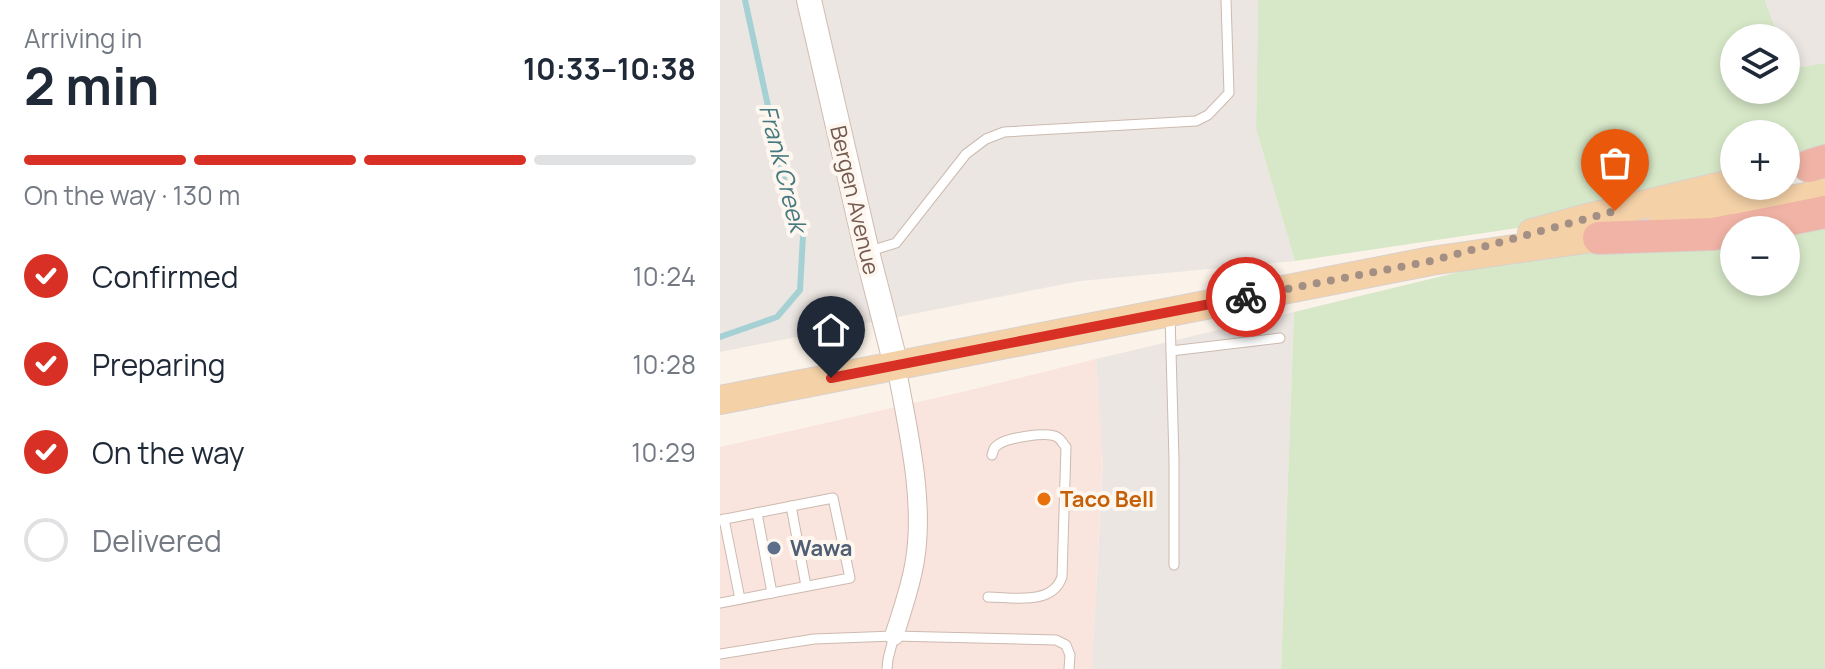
<!DOCTYPE html>
<html lang="en">
<head>
<meta charset="utf-8">
<style>
	:root { --surface:#fff; --page:#f2f2f3; --text:#1f2937; --muted:#747a83; --line:#e0e1e3; --accent:#d93025 }
	body { margin:0; font-family:Manrope,sans-serif; background:var(--page); color:var(--text); height:100vh; display:flex; flex-direction:column; font-size:30px; white-space:nowrap }
	* { box-sizing:border-box; margin:0 }
	p { font-size:26px; color:var(--muted) }
	.icon { flex:none; width:44px; height:44px; fill:none; stroke:currentColor; stroke-width:2; stroke-linecap:round; stroke-linejoin:round }
	.map { position:relative; flex:1; overflow:hidden }
	.drawer { display:flex; flex-direction:column; background:var(--surface); width:720px }
	.drawer>* { flex:none }
	.controls { position:absolute; left:1000px; top:24px; display:grid; gap:16px }
	.controls a { display:grid; place-items:center; width:80px; height:80px; border-radius:50%; background:var(--surface); box-shadow:0 4px 12px #0003; font-size:40px }
	.pin { position:absolute; display:grid; place-items:center; width:68px; height:68px; color:#fff; margin:-82px -34px; border-radius:50% 50% 50% 0; rotate:-45deg; box-shadow:0 0 8px #0007 }
	.pin .icon { rotate:45deg }
	.courier { position:absolute; display:grid; place-items:center; width:80px; height:80px; margin:-40px; border:6px solid #d93025; border-radius:50%; background:#fff; color:#222; box-shadow:0 2px 10px #0007 }
	.overview em { font-style:normal; font-weight:700 }
	.overview div { display:flex; flex-direction:column-reverse }
	.overview { display:flex; align-items:center; justify-content:space-between; height:136px; padding:0 24px }
	h1 { font-size:52px; font-weight:700; line-height:60px }
	.bar { display:grid; grid-template-columns:repeat(4,1fr); gap:12px 8px; align-content:center; height:96px; padding:0 24px }
	.bar i { height:10px; border-radius:6px; background:var(--line) }
	.bar .active { background:var(--accent) }
	.bar p { grid-column:span 4 }
	ol { padding:0 24px; list-style:none }
	li { display:flex; align-items:center; gap:24px; height:88px }
	li p { margin-inline-start:auto }
	li .icon { padding:8px; border-radius:50%; background:var(--accent); color:#fff; stroke-width:4 }
	li:last-child { color:var(--muted) }
	li i { width:44px; height:44px; border:4px solid var(--line); border-radius:50% }
	main { display:flex; flex:1; min-height:0 }
	.map>svg:first-child { display:block }
	.commercial { fill:#fae4de }
	.industrial { fill:#ece6e2 }
	.green { fill:#d7e8c8; fill-rule:evenodd }
	.lines { fill:none; stroke-linecap:round; stroke-linejoin:round }
	.stream { stroke:#a5d1d5; stroke-width:6 }
	.lane-casing { stroke:#ccbaaf; stroke-width:11 }
	.street-casing { stroke:#ccbaaf; stroke-width:20 }
	.secondary-casing { stroke:#d1bcb0; stroke-width:26 }
	.primary-casing { stroke:#d8d1cd; stroke-width:30 }
	.highway-casing { stroke:#d8d1cd; stroke-width:34 }
	.lane { stroke:#fff; stroke-width:9 }
	.street { stroke:#fff; stroke-width:18 }
	.secondary { stroke:#fff; stroke-width:24 }
	.primary { stroke:#f4d1a7; stroke-width:28 }
	.highway { stroke:#f0b3a5; stroke-width:32 }
	.done { stroke:#a38f84; stroke-width:8; stroke-dasharray:0 14.4 }
	.route { stroke:#d93025; stroke-width:10 }
	.food-dot { fill:#e8710a; stroke:#fef7ef; stroke-width:3 }
	.service-dot { fill:#5c6f8a; stroke:#fef7ef; stroke-width:3 }
	.labels { text-anchor:middle; dominant-baseline:central; stroke-width:8; stroke-linejoin:round; paint-order:stroke }
	.street-label { font-size:22px; fill:#74594e; stroke:#fef7ef }
	.food-label { font-size:22px; font-weight:bold; fill:#c56008; stroke:#fef7ef; text-anchor:start }
	.service-label { font-size:22px; font-weight:bold; fill:#4e5e75; stroke:#fef7ef; text-anchor:start }
	.water-label { font-size:24px; font-style:italic; fill:#46797f; stroke:#fef7ef }
</style>
</head>
<body>
<main>
<section class="drawer">
<div class="overview"><div><h1>2 min</h1><p>Arriving in</p></div><em>10:33–10:38</em></div>
<div class="bar"><i class="active"></i><i class="active"></i><i class="active"></i><i></i><p>On the way · 130 m</p></div>
<ol>
<li><svg class="icon" aria-label="check" viewBox="0 0 24 24"><path d="M5 12l5 5 9-10"/></svg>Confirmed<p>10:24</p></li>
<li><svg class="icon" aria-label="check" viewBox="0 0 24 24"><path d="M5 12l5 5 9-10"/></svg>Preparing<p>10:28</p></li>
<li><svg class="icon" aria-label="check" viewBox="0 0 24 24"><path d="M5 12l5 5 9-10"/></svg>On the way<p>10:29</p></li>
<li><i></i>Delivered</li>
</ol>
</section>
<div class="map">
<svg width="1105" height="669" viewBox="0 0 1105 669">
	<rect width="100%" height="100%" fill="#fbf3e9"/>
	<!-- commercial -->
	<path class="commercial" d="M376,359L383,454L372,669H0V447L242,392Z"/>
	<!-- industrial -->
	<g class="industrial">
		<path d="M0,0H538L536,129L575,261L360,281L0,352Z"/>
		<path d="M1045,0H1105V63L1070,70L1066,59V38H1059Z"/>
		<path d="M574,312L561,669H372L383,462L376,359Z"/>
	</g>
	<!-- green -->
	<g class="green">
		<path d="M538,0H1045L1059,38H1014V90H1066V59L1070,69L1105,63V161L1066,171V134H1014V183L871,217L575,261L536,129Z"/>
		<path d="M1105,193V669H561L574,312L879,238ZM1014,230H1066V282H1014Z"/>
	</g>
	<g class="lines">
		<!-- stream -->
		<path class="stream" d="M0,337L57,317L80,290L83,236L64,180L25,0"/>
		<!-- lane casing -->
		<g class="lane-casing">
			<g id="lane">
				<path d="M150,251L176,243L246,154L266,139L284,132L476,121L488,115L509,93L506,0"/>
				<path d="M450,315L454,460V565"/>
				<path d="M451,351L560,338"/>
				<path d="M71,506L86,586"/>
				<path d="M37,513L52,593"/>
				<path d="M4,519L20,599"/>
				<path d="M0,520L113,498L130,578L0,603"/>
				<path d="M268,597C293,597 332,606 342,577L346,447C343,444 341,439 337,437C327,431 288,438 279,444C273,448 274,449 272,455"/>
				<path d="M0,654L94,639L174,636L336,640L346,645L350,655L349,669"/>
				<path d="M167,669L168,659L174,636"/>
			</g>
		</g>
		<!-- street casing -->
		<g class="street-casing">
			<path id="street" d="M174,636C182,611 191,586 195,560C205,498 187,426 176,365"/>
		</g>
		<!-- secondary casing -->
		<g class="secondary-casing">
			<path id="secondary" d="M89,0L147,252L176,365"/>
		</g>
		<!-- primary casing -->
		<g class="primary-casing">
			<g id="primary">
				<path d="M941,226L1105,193"/>
				<path d="M812,233L871,217L1014,183"/>
				<path d="M0,400L711,261L900,234"/>
			</g>
		</g>
		<!-- highway casing -->
		<g class="highway-casing">
			<g id="highway">
				<path d="M1089,166L1105,161"/>
				<path d="M1016,230L1105,212"/>
				<path d="M879,238L993,234L1014,230"/>
			</g>
		</g>
		<!-- lane -->
		<use href="#lane" class="lane"/>
		<!-- street -->
		<use href="#street" class="street"/>
		<!-- secondary -->
		<use href="#secondary" class="secondary"/>
		<!-- primary -->
		<use href="#primary" class="primary"/>
		<!-- highway -->
		<use href="#highway" class="highway"/>
	</g>
	<g class="lines">
		<!-- done -->
		<path class="done" d="M526,297L711,261L895,211"/>
		<!-- route -->
		<path class="route" d="M111,378L526,297"/>
	</g>
	<!-- markers -->
	<circle class="food-dot" cx="324" cy="499" r="8"/>
	<circle class="service-dot" cx="54" cy="548" r="8"/>
	<g class="labels">
		<!-- street labels -->
		<g class="street-label">
			<text transform="translate(135 200) rotate(77)">Bergen Avenue</text>
		</g>
		<!-- food labels -->
		<g class="food-label">
			<text x="340" y="499">Taco Bell</text>
		</g>
		<!-- service labels -->
		<g class="service-label">
			<text x="70" y="548">Wawa</text>
		</g>
		<!-- water labels -->
		<g class="water-label">
			<text transform="translate(64 168) rotate(76)">Frank Creek</text>
		</g>
	</g>
</svg>
<div class="controls">
<a><svg class="icon" aria-label="layers" viewBox="0 0 24 24"><path d="M12 4l9 5-9 5-9-5zM3 14l9 5 9-5"/></svg></a>
<a>+</a>
<a>−</a>
</div>
<div class="pin" style="left:895px;top:211px;background:#ea580c"><svg class="icon" aria-label="bag" viewBox="0 0 24 24"><path d="M5 8h14l-1 12H6zM9 8a3 3 0 0 1 6 0"/></svg></div>
<div class="pin" style="left:111px;top:378px;background:#1f2937"><svg class="icon" aria-label="home" viewBox="0 0 24 24"><path d="M3 11l9-7 9 7M6 9v11h12V9"/></svg></div>
<div class="courier" style="left:526px;top:297px"><svg class="icon" aria-label="bike" viewBox="0 0 24 24"><circle cx="6" cy="16" r="4"/><circle cx="18" cy="16" r="4"/><path d="M6 16l4-8h5l3 8M10 8l3 8H6M13 5h3"/></svg></div>
</div>
</main>
</body>
</html>
